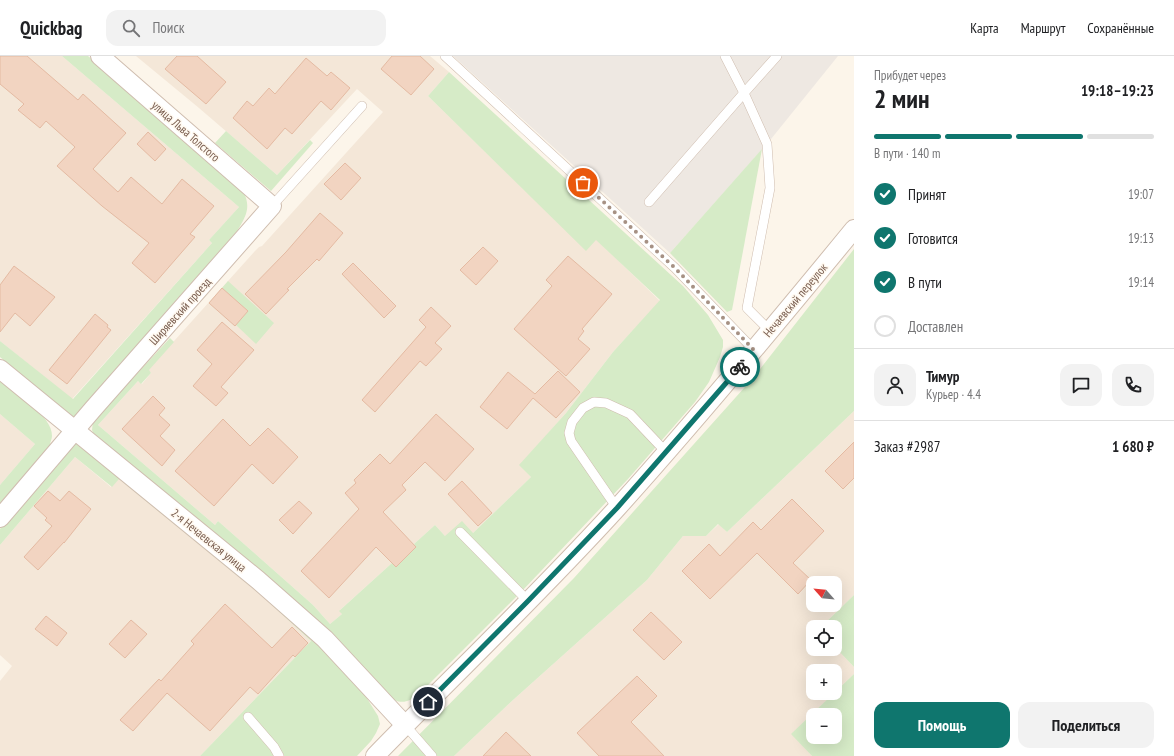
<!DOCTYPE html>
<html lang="ru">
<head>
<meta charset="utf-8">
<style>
	:root { --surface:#fff; --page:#f2f2f2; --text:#202124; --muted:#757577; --line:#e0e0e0; --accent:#0f766e }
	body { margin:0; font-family:"PT Sans Narrow",sans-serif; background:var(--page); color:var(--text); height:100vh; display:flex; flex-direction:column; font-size:15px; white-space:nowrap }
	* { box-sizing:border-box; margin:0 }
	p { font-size:13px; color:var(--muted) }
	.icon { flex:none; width:22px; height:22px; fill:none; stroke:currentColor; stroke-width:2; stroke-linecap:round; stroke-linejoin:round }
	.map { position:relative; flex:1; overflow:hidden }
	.panel { display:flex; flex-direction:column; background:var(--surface); width:320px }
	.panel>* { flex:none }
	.needle { width:26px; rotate:297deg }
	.tools { position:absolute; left:806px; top:520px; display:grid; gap:8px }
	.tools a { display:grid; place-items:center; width:36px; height:36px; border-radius:8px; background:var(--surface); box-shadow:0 4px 16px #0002; font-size:20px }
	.pin { position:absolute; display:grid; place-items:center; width:34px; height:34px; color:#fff; margin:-17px; border:2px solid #fff; border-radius:50%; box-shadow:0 1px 4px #0007 }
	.courier { position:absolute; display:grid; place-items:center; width:40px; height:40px; margin:-20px; border:3px solid #0f766e; border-radius:50%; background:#fff; color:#222; box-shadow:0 1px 5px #0007 }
	.headline em { font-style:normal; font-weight:800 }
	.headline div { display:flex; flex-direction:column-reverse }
	.headline { display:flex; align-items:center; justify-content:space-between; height:68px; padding:0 20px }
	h1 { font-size:26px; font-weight:800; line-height:30px }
	.bar { display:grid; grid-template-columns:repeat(4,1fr); gap:6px 4px; align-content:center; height:48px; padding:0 20px }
	.bar i { height:5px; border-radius:3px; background:var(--line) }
	.bar .on { background:var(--accent) }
	.bar p { grid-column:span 4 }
	.line { display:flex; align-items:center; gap:10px; padding:0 20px; border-top:1px solid var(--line) }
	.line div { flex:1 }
	.round { display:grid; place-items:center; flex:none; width:42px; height:42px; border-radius:12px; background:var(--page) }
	ol { padding:0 20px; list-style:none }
	li { display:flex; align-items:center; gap:12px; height:44px }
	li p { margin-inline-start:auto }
	li .icon { padding:4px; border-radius:50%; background:var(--accent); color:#fff; stroke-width:4 }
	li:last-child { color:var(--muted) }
	li i { width:22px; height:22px; border:2px solid var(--line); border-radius:50% }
	.cta { display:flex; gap:8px; margin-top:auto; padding:8px 20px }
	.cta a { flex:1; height:46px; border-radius:12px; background:var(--accent); color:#fff; font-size:16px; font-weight:800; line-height:46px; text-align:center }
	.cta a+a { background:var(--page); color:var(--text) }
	header { display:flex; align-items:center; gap:24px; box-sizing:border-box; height:56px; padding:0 20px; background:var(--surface); border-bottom:1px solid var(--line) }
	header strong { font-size:19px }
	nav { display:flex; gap:22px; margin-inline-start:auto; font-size:14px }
	.search { width:280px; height:36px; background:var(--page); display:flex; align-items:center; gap:10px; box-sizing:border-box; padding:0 14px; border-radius:12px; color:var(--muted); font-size:15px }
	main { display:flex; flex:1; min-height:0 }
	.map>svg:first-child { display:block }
	.residential { fill:#f4e7d8; fill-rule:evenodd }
	.industrial { fill:#eee8e2 }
	.green { fill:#d6ebc7; fill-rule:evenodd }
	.building { fill:#f2d4c1; stroke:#e4baa2 }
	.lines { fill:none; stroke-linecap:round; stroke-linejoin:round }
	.lane-casing { stroke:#cfbdaf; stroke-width:10 }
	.street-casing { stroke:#cfbdaf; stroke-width:20 }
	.lane { stroke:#fff; stroke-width:9 }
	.street { stroke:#fff; stroke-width:18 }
	.done { stroke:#a69184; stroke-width:4; stroke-dasharray:0 7.2 }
	.route { stroke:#0f766e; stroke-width:5 }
	.labels { text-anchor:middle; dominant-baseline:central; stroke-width:3; stroke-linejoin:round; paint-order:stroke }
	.street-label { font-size:12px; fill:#775b4d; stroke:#fff9f0 }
</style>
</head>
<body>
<header>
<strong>Quickbag</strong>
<div class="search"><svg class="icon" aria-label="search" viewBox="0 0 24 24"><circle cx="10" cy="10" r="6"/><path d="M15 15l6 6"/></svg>Поиск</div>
<nav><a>Карта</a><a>Маршрут</a><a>Сохранённые</a></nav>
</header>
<main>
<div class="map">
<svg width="854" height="700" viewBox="0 0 854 700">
	<rect width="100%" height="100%" fill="#fcf5ea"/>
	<!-- residential -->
	<g class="residential">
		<path d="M0,0H62L239,151L209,184L212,187L72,343L0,285Z"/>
		<path d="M136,0H430L449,16L428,40L586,194L596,183L660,245L613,296L566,357L520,409L531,421L473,477L445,480L435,469L414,488L417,491L396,511L392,507L340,554L342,558L330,568L313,549L218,465L215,469L98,369L138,325L142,328L151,317L148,314L255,195L259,191L262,190L383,56L357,33L277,119L199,52Z"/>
		<path d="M854,355V539L821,571H813V593H835V591L854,611V618L835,636V615H813V637H834L792,678L812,700H454L513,644L647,524L683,480H706L719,468L727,476ZM813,527H835V549H813Z"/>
		<path d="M0,358L35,388L0,429Z"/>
		<path d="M75,401L111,431L119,422L262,540L311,585L200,700H0V625L12,610L0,599V489Z"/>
	</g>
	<!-- industrial -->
	<path class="industrial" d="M453,0H838L767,88L670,197Z"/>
	<!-- green -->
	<g class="green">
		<path d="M62,0H88L238,126C251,147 250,155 237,175L74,362L0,301V285L73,343L212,187L209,184L239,151Z"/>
		<path d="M449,16L683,230L708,259L723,284V291L720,301L709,326L695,346L628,423L523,534L418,639C409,645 404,648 394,644L94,379L92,374L93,365L170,282L174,286L149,314L151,317L141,328L138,325L98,369L215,469L218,465L313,549L330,568L342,558L339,555L392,507L396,511L416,491L414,488L435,469L445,480L462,465L473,477L531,421L519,409L566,357L613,296L660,244L596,184L586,195L428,40Z"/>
		<path d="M226,75L277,119L310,84L313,87L271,135L215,87Z"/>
		<path d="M762,93L732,254L727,256L670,197Z"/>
		<path d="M854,193V355L727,476L718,468L706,480H683L647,524L513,644L454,700H398L574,522L753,322Z"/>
		<path d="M228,225L274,267L256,288L236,269L248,255L222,232Z"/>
		<path d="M0,324C14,336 53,360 52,380C52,383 50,386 50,389L0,447V429L35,388L0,358Z"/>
		<path d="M77,387L82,389L314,583L363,636L378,660L380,668L376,677L371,685L357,700H200L311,585L262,540L119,423L112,431L75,401L0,489V473L74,388Z"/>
		<path d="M854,539V611L835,591V571H821Z"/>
		<path d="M854,618V700H812L791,678ZM813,659H835V681H813Z"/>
	</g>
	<!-- building -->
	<g class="building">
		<path d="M0,0H27L78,44L83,38L126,77L93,113L118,136L131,121L162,148L182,123L214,150L190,178L195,181L155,227L132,207L149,187L102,150L57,110L75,91L46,65L40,72L18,54L24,48L0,28Z"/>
		<path d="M177,0H197L226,26L206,48L165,13Z"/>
		<path d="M392,0H420L434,13L411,39L381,13Z"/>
		<path d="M306,2L327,20L331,16L350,32L331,54L321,45L292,78L285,72L267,93L233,62L247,45L253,50L269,32L275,38Z"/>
		<path d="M148,76L166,93L155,105L137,88Z"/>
		<path d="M345,107L361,122L341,144L324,128Z"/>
		<path d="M320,157L343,177L319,205L317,203L287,233L289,234L266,258L245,238L286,196Z"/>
		<path d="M483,191L498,205L476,229L460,214Z"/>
		<path d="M568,200L612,238L582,273L584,275L578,283L590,293L566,320L514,273L552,230L546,224Z"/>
		<path d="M353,207L396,250L384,262L342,218Z"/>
		<path d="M14,210L55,241L30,270L15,257L0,276V229Z"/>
		<path d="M222,232L248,255L235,270L209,247Z"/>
		<path d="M431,251L451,270L435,287L442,293L426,310L420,305L375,356L362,344L426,271L419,264Z"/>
		<path d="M95,258L108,269L107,271L111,274L67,328L49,314Z"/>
		<path d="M222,266L254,294L221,331L228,337L216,350L193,330L212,308L197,294Z"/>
		<path d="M558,315L580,336L556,362L533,342L507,373L480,351L508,316L535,338Z"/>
		<path d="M153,340L165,352L159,359L170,369L160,380L175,394L162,410L122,373Z"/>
		<path d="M436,358L474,393L445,425L425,406L402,429L406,434L383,456L416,491L396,511L376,491L329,542L301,515L359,453L345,437L356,427L354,424L380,398L390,408Z"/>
		<path d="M223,363L250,390L268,372L298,401L273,428L252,408L214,450L175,415Z"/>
		<path d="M854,386V422L843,433L825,415Z"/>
		<path d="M462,425L492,457L478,470L448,438Z"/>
		<path d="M48,435L60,445L69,435L91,453L64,487V486L38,514L24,501L52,470L45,464L47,462L34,450Z"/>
		<path d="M792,443L824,475L793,507L811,524L798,538L757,497L710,543L682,515L709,488L720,500L753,466L761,474Z"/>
		<path d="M299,445L312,457L293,478L279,464Z"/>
		<path d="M225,548L272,592L292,571L308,587L295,601L293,599L258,638L250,631L210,675L167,637L133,675L120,664L159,623L161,625L194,588L191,585Z"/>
		<path d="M651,556L682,586L664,604L633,574Z"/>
		<path d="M46,560L67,577L57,590L35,573Z"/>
		<path d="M131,564L147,578L125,602L109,588Z"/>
		<path d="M637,620L657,640L631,666L664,700H599L577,677Z"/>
		<path d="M506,676L531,700H483Z"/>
	</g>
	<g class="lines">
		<!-- lane casing -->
		<g class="lane-casing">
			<g id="lane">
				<path d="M445,0L675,212L754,294"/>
				<path d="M725,0L744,37L777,0"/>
				<path d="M649,146L744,37L767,88L770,132L747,252L770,275"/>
				<path d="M272,150L362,50"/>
				<path d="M617,452L571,385L569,377L572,366L583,352L594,346L606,347L630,358L666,396"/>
				<path d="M460,476L528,545"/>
				<path d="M248,661L274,691L279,700"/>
				<path d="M405,669L432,700"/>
			</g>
		</g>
		<!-- street casing -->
		<g class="street-casing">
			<g id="street">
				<path d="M0,313L258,524L325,583L405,669"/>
				<path d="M0,462L93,353L272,150L100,0"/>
				<path d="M375,700C456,617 540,537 618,451C699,361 777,267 854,173"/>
			</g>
		</g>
		<!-- lane -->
		<use href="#lane" class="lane"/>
		<!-- street -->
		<use href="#street" class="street"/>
	</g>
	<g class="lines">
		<!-- done -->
		<path class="done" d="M583,127L675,212L754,294L740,311"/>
		<!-- route -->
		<path class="route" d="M428,646L528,545L617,452L740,311"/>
	</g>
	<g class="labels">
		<!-- street labels -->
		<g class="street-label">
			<text transform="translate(186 75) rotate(41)">улица Льва Толстого</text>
			<text transform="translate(795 244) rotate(-50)">Нечаевский переулок</text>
			<text transform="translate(180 255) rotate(-48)">Ширяевский проезд</text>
			<text transform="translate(209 484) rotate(39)">2-я Нечаевская улица</text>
		</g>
	</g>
</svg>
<div class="tools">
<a><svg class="needle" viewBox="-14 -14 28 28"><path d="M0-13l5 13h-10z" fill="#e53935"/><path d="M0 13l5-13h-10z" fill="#757577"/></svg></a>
<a><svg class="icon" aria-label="locate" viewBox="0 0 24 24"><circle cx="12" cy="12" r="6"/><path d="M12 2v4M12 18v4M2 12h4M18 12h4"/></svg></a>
<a>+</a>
<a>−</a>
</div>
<div class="pin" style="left:583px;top:127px;background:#ea580c"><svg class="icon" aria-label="bag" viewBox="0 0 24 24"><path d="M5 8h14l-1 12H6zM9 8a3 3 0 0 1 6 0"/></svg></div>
<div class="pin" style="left:428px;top:646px;background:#1f2937"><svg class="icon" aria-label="home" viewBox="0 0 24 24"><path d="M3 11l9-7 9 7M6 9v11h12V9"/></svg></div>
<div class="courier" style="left:740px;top:311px"><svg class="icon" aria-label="bike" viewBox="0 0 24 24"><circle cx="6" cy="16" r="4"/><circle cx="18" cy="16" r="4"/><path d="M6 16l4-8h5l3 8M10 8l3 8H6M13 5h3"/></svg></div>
</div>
<section class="panel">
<div class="headline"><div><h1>2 мин</h1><p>Прибудет через</p></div><em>19:18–19:23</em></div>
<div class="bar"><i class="on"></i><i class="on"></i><i class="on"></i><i></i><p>В пути · 140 m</p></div>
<ol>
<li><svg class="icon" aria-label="check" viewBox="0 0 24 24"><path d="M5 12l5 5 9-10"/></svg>Принят<p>19:07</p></li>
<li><svg class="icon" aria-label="check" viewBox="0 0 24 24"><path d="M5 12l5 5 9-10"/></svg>Готовится<p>19:13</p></li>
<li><svg class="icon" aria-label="check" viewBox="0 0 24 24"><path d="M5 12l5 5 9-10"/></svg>В пути<p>19:14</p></li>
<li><i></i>Доставлен</li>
</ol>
<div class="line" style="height:72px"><a class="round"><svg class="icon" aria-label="person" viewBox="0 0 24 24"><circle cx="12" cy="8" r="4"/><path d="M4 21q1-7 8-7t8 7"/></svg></a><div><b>Тимур</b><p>Курьер · 4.4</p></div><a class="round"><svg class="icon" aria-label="chat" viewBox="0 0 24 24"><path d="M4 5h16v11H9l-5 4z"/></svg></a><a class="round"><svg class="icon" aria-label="phone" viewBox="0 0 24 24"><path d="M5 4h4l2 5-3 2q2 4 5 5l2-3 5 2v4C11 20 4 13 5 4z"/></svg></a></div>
<div class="line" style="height:52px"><div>Заказ #2987</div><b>1 680 ₽</b></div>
<div class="cta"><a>Помощь</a><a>Поделиться</a></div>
</section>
</main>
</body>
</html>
